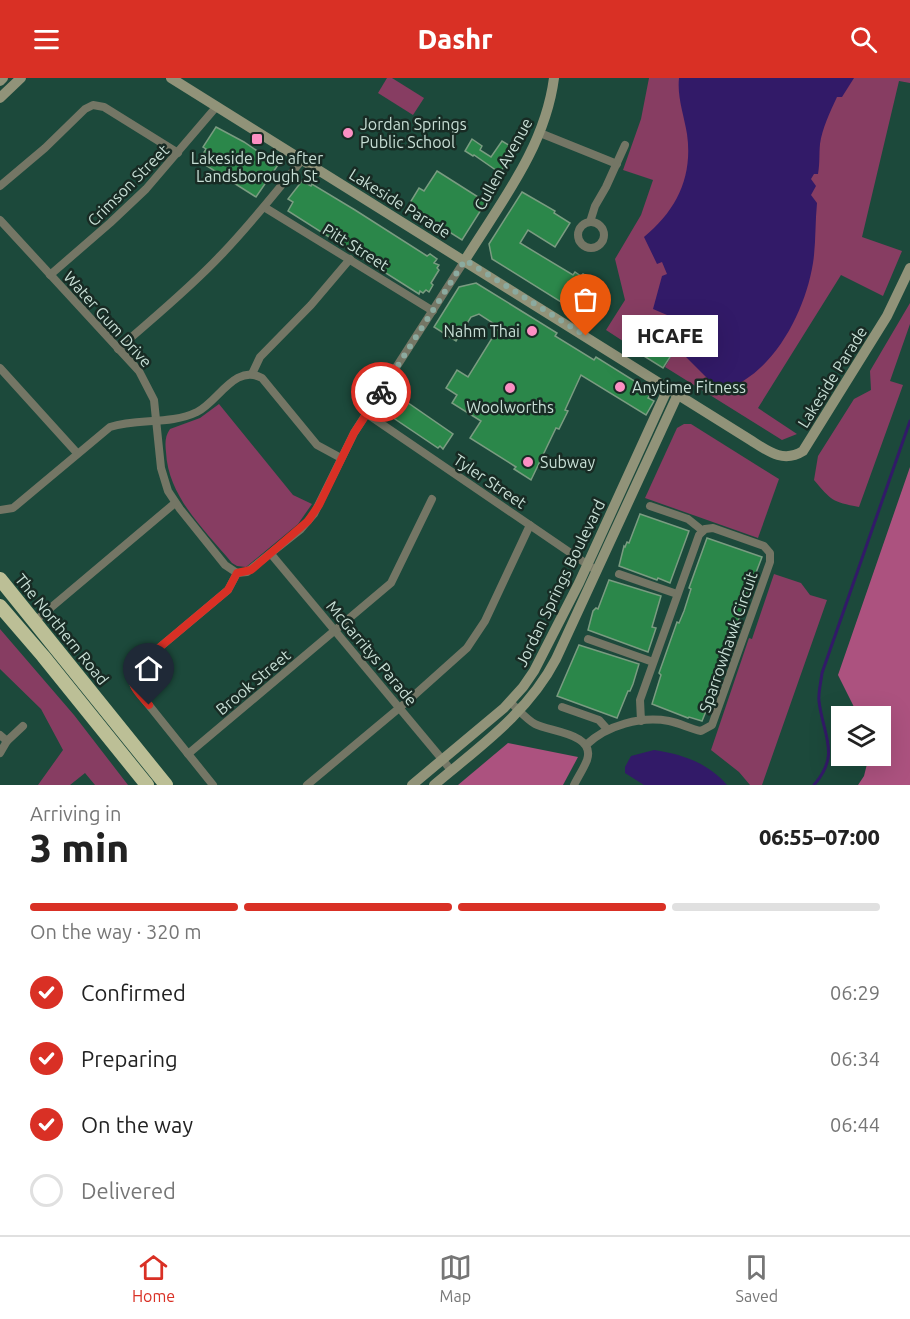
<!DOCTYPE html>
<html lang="en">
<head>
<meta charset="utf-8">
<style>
	:root { --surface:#fff; --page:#f6f6f6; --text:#222; --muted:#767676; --line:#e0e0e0; --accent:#d93025 }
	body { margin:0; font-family:Ubuntu,sans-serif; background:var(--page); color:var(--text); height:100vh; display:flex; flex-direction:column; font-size:22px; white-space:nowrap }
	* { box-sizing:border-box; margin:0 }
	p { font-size:20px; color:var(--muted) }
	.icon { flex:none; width:33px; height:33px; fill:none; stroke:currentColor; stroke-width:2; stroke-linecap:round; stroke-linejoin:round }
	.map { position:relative; height:707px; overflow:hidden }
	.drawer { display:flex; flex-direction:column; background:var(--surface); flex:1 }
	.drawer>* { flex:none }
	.buttons { position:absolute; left:831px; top:628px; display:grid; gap:12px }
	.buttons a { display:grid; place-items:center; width:60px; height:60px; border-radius:0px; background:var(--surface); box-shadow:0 6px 24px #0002; font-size:30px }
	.pin { position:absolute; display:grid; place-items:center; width:51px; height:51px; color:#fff; margin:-62px -26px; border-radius:50% 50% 50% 0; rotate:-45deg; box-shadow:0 0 6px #0007 }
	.pin .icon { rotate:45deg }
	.courier { position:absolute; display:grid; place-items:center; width:60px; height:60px; margin:-30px; border:4px solid #d93025; border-radius:50%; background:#fff; color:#222; box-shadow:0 2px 8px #0007 }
	.bubble { position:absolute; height:42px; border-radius:0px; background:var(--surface); box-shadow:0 6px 24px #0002; font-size:20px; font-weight:800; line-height:42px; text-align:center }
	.headline em { font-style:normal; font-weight:800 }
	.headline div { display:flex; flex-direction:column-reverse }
	.headline { display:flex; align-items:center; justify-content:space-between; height:102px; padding:0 30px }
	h1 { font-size:39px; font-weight:800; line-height:45px }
	.bar { display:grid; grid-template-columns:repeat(4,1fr); gap:9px 6px; align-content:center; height:72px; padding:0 30px }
	.bar i { height:8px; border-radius:4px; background:var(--line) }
	.bar .selected { background:var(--accent) }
	.bar p { grid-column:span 4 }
	ol { padding:0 30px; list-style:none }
	li { display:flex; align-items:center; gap:18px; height:66px }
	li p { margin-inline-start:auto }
	li .icon { padding:6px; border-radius:50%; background:var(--accent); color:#fff; stroke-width:4 }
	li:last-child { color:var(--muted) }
	li i { width:33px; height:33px; border:3px solid var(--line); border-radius:50% }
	header { display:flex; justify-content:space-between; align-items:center; height:78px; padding:0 30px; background:var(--accent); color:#fff; font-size:27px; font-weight:800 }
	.menu { display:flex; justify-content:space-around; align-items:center; height:84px; border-top:2px solid var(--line); background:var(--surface); font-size:16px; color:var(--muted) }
	.menu a { display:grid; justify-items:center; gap:3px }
	.menu .selected { color:var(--accent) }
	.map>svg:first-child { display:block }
	.green { fill:#873d62 }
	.forest { fill:#ac527f }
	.water { fill:#321a68 }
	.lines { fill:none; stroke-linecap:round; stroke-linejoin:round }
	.stream { stroke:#321a68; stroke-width:3 }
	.building { fill:#2b874a; stroke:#7a9c81; stroke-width:1.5 }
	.street { stroke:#747665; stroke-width:8 }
	.secondary { stroke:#919379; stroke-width:10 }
	.highway { stroke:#bcbf96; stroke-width:14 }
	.done { stroke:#8baa9f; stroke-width:6; stroke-dasharray:0 10.8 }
	.route { stroke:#d93025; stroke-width:8 }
	.poi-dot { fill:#fc8fc3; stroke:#182b24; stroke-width:2 }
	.labels { text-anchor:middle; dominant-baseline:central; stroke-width:5; stroke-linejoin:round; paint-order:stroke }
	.poi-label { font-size:16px; fill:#c7ded5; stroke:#182b24; text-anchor:start }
	.street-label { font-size:16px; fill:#c7ded5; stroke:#182b24 }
</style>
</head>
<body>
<header><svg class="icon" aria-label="menu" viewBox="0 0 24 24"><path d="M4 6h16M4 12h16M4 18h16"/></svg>Dashr<svg class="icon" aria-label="search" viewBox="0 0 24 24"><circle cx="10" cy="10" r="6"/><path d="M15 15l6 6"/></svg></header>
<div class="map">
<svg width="910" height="707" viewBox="0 0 910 707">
	<rect width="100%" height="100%" fill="#1c493b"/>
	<!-- green -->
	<g class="green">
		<path d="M387,0H392L424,20L413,37L378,15Z"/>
		<path d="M649,0H910V5L899,3L862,159L902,173L883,218L841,197L758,330L797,356L782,362L665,289L679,265L648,245L632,269L606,252L625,222L615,181L641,137L653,102L623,92L641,41Z"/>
		<path d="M910,225V246L890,303L903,307L859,429C832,424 831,422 814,402L818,378L854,321L871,312L870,293Z"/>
		<path d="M219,326L293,417L312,426L298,446L246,489L237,488L232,485C205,452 168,419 166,374C165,365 165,358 170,351L200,340Z"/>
		<path d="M684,346H691L779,401L758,460L645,420L677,350Z"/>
		<path d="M774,496L801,505L810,517L827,522L762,707H750L739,694L711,672L749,560L752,561Z"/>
		<path d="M0,551L74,637L128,707H95L85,695L70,707H38L63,672L41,631L0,591Z"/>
	</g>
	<!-- forest -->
	<g class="forest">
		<path d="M910,389V707H858L864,698L869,678H880V639H859L838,597Z"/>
		<path d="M508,665L578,679L563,707H458Z"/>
	</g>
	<!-- water -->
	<g class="water">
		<path d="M679,0H854L842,19H837C830,34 822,51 820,66C819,76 820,85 818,96H814L811,101L816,108L811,117L817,125C815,145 816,166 813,185C805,235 772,299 720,313L684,277L699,244L684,237L681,243L653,231L662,198L667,196L662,184L657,186L644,159C677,132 693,98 687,56C684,37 677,19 679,0Z"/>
		<path d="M654,672C682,676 708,685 727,707H644L625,695V689L631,678Z"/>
	</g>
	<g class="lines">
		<!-- stream -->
		<path class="stream" d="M814,707C841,676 823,658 819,623C818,615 821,604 822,595L910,343"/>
	</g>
	<!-- building -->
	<g class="building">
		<path d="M216,49L244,64L278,87L256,119L199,83L206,71L203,69Z"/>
		<path d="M472,61L482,68L480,72L491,79L502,63L515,71L500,95L474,77L473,78L465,73Z"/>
		<path d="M437,93L486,124L462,162L408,128L419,110L424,113Z"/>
		<path d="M302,103L311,108L312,106L355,132L427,178L430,176L437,181L434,185L439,187L437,190L439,192L431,205L433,207L429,214L426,212L423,215L420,213L419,216L288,133L293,124L288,121Z"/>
		<path d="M522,114L555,133L554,135L570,145L555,169L528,152L520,165L573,197L575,194L581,198L583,196L590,200V199L603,210L585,239L492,181L489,166Z"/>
		<path d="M476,205L557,255L555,258L594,282L596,279L652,314L648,320L654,323L646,337L581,297L565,332L568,333L559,351L556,350L531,402L514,391L516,389L470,360L481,343L452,325L457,317L446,310L457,292L468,299L499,249L479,236L471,239L456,263L434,249L459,209Z"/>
		<path d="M645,249L660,259L663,255L679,265L663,290L631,270Z"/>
		<path d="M400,314L406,319L404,322L453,356L443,371L440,368L438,370L392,339L394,336L388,330L389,327Z"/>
		<path d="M640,436L689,453L670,505L658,500L657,502L619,488L624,468L625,469L627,464L629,465Z"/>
		<path d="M707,460L762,479L741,534L719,601L702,643L689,639L688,640L652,626L661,597L659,595L677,544L679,545L684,533L691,511L689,510Z"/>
		<path d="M609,502L661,518L652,549L656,550L648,574L588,552L593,533L596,530L598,531Z"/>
		<path d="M579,567L639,586L633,606L630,613H628L617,640L557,618Z"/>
	</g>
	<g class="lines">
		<!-- street -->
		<g class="street">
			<path d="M540,55L617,86"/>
			<path d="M0,108L45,70L85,31L93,27L104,29L178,75"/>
			<path d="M264,129L433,233"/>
			<path d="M0,142L139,293L154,322L161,390L168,413L180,431L225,487L237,495L247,494L301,451L314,436L354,355L465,182"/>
			<circle cx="591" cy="157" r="13"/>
			<path d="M590,144L595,128L606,109L625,67"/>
			<path d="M50,197L110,145L146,111L217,28"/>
			<path d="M118,271C153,240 189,211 221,177C250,147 276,114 302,82"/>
			<path d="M0,290L77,375"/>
			<path d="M252,296L260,279L311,227L350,181"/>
			<path d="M367,336L597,493"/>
			<path d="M650,428L688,441L703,453"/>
			<path d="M0,432L13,430L110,349C138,340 170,347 197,334C218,324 235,285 262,300L317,367L341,380"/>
			<path d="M271,476L451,692"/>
			<path d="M619,496L677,516"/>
			<path d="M35,543L175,425"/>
			<path d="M588,561L653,584"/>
			<path d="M510,624C518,631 526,641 535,646C550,654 596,655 587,682C584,690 578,699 574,707"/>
			<path d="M562,629L599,642L607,651"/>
			<path d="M0,657L7,663L0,675"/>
			<path d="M7,663L23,648"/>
			<path d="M586,667C607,647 641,638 669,643C680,645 690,651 701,653L712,647L770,484V475L764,468L713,450L705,451L699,457L640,622L641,643"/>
			<path d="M188,676L391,505L432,421"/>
			<path d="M213,707L136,611C131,604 131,598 135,590L228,512L237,495"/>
			<path d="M307,707L410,621L467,570L485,543L530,447"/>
		</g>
		<!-- secondary -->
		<g class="secondary">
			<path d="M171,0L752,363C769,374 784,385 803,373L887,238L910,190"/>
			<path d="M0,3L3,0"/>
			<path d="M0,20L21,0"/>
			<path d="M465,182C501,124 545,69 554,0"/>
			<path d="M412,707L504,630L523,609L534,593L579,505L668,310"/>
			<path d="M434,707C479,669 528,635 556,581L678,316"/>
		</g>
		<!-- highway -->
		<g class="highway">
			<path d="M0,501L166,707"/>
			<path d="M0,528L43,578L147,707"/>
		</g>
	</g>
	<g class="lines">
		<!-- done -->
		<path class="done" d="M381,314L465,182L586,258"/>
		<!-- route -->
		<path class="route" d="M149,627C139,615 127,606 135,590L228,512L237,495L251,492L308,443L319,427L354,355L381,314"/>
	</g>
	<!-- markers -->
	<g class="poi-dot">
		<circle cx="348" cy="55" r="6"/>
		<rect x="251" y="55" width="12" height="12" rx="3"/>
		<circle cx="532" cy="253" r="6"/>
		<circle cx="620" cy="309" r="6"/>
		<circle cx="510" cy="310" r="6"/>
		<circle cx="528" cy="384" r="6"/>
	</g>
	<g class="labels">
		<!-- poi labels -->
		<g class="poi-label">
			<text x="360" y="46">Jordan Springs<tspan x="360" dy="18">Public School</tspan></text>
			<text x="257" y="80" text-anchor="middle">Lakeside Pde after<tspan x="257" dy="18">Landsborough St</tspan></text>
			<text x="520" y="253" text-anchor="end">Nahm Thai</text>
			<text x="632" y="309">Anytime Fitness</text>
			<text x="510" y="329" text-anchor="middle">Woolworths</text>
			<text x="540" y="384">Subway</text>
		</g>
		<!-- street labels -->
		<g class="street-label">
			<text transform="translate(503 86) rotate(-61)">Cullen Avenue</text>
			<text transform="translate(128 107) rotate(-45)">Crimson Street</text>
			<text transform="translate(400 125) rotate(32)">Lakeside Parade</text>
			<text transform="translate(356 169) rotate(32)">Pitt Street</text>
			<text transform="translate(108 241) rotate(48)">Water Gum Drive</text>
			<text transform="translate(832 299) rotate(-58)">Lakeside Parade</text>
			<text transform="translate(490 403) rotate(34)">Tyler Street</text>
			<text transform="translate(560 505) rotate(-64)">Jordan Springs Boulevard</text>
			<text transform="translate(62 551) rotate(51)">The Northern Road</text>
			<text transform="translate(728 564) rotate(-71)">Sparrowhawk Circuit</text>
			<text transform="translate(372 575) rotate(50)">McGarritys Parade</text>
			<text transform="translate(253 604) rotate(-40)">Brook Street</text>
		</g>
	</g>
</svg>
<div class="buttons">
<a><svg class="icon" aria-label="layers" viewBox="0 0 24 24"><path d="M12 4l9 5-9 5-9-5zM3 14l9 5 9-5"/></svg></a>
</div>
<div class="pin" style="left:586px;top:258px;background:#ea580c"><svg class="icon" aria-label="bag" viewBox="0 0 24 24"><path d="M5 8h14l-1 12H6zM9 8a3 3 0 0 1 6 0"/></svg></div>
<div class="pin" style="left:149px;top:627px;background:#1f2937"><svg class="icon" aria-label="home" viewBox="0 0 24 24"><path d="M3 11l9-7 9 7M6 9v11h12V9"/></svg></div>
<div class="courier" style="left:381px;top:314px"><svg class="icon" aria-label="bike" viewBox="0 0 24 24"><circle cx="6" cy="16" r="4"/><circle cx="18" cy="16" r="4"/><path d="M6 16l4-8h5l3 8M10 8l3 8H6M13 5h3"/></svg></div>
<div class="bubble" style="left:622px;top:237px;width:96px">HCAFE</div>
</div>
<section class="drawer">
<div class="headline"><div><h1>3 min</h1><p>Arriving in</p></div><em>06:55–07:00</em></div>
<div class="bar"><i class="selected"></i><i class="selected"></i><i class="selected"></i><i></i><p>On the way · 320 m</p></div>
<ol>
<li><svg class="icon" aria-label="check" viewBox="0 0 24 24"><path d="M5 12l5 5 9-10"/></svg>Confirmed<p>06:29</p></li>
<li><svg class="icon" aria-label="check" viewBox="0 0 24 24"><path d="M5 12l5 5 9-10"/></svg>Preparing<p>06:34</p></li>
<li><svg class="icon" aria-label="check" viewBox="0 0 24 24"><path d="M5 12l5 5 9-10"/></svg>On the way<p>06:44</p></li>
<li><i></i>Delivered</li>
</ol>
</section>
<nav class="menu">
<a class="selected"><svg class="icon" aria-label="home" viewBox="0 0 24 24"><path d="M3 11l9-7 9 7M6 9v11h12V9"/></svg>Home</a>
<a><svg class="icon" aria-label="map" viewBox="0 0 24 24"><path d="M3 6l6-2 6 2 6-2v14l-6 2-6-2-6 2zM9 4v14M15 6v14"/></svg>Map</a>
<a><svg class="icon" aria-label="saved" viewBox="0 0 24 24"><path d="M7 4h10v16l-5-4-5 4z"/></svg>Saved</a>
</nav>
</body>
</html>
